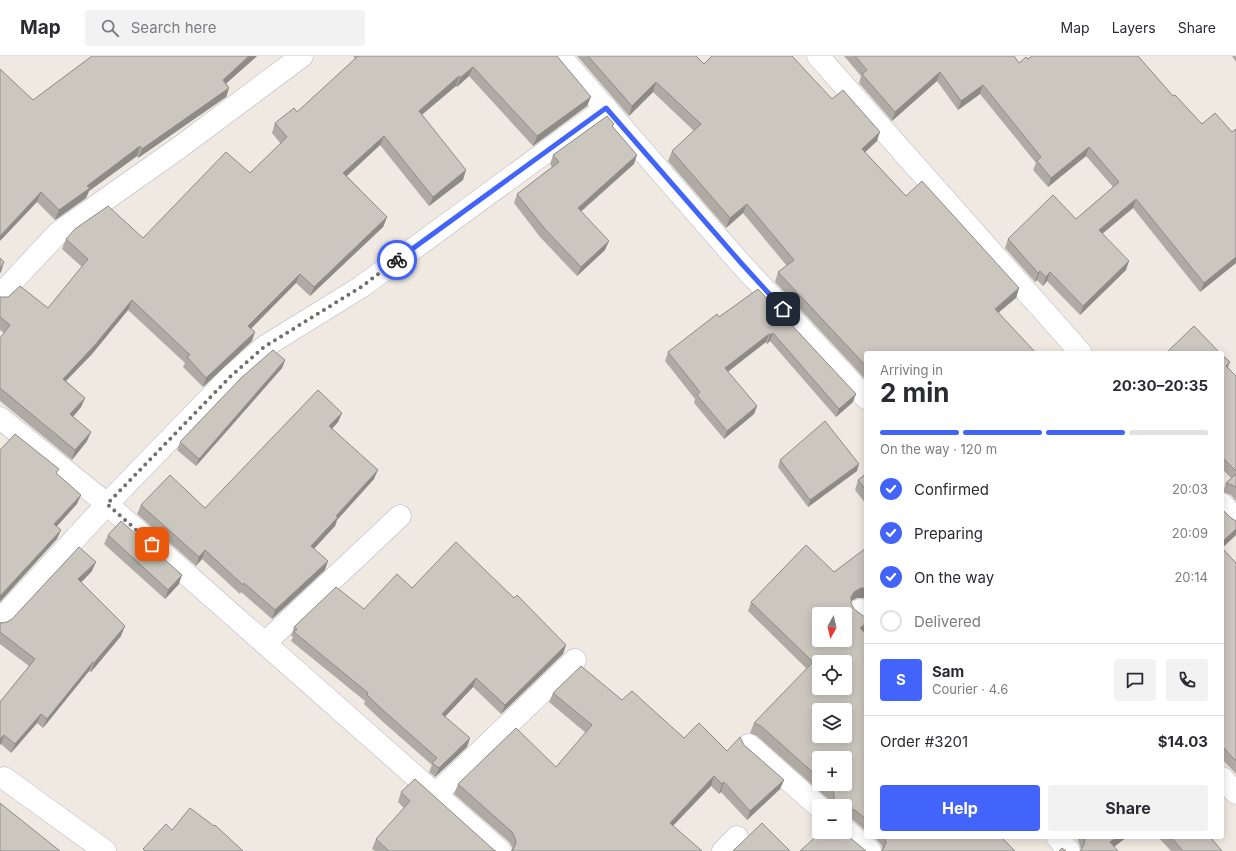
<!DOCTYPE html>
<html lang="en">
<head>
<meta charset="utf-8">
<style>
	:root { --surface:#fff; --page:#f2f2f3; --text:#2b2b33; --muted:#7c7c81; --line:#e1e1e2; --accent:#4264fb }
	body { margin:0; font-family:Inter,sans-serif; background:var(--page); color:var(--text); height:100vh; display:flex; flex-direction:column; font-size:15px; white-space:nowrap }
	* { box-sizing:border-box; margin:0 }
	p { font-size:13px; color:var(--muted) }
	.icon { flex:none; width:22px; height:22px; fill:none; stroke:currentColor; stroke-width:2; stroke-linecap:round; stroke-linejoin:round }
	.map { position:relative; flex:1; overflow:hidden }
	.drawer { position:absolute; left:864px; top:295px; width:360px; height:488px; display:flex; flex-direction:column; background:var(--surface); border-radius:4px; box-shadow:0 2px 10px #0003 }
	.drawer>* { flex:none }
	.needle { width:26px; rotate:188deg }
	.fabs { position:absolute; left:812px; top:551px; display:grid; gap:8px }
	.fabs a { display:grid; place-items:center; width:40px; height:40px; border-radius:4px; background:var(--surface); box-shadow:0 2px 10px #0003; font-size:20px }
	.pin { position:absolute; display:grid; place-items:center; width:34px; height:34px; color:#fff; margin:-17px; border-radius:8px; box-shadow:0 2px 6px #0006 }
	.courier { position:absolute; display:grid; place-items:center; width:40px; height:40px; margin:-20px; border:3px solid #4264fb; border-radius:50%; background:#fff; color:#222; box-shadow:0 1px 5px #0007 }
	.overview em { font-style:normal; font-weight:700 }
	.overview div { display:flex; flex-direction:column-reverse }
	.overview { display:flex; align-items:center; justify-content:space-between; height:68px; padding:0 16px }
	h1 { font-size:26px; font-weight:700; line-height:30px }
	.bar { display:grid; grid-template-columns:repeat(4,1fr); gap:6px 4px; align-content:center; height:48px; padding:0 16px }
	.bar i { height:5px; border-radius:3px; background:var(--line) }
	.bar .active { background:var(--accent) }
	.bar p { grid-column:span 4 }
	.line { display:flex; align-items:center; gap:10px; padding:0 16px; border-top:1px solid var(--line) }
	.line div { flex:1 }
	.round { display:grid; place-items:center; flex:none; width:42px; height:42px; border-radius:4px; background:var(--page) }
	ol { padding:0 16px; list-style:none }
	li { display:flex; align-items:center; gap:12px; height:44px }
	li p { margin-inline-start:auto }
	li .icon { padding:4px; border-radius:50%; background:var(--accent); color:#fff; stroke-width:4 }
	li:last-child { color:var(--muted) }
	li i { width:22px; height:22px; border:2px solid var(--line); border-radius:50% }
	.button { display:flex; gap:8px; margin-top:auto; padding:8px 16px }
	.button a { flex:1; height:46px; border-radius:4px; background:var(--accent); color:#fff; font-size:16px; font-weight:700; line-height:46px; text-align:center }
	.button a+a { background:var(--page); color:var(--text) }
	header { display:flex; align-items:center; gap:24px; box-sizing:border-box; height:56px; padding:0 20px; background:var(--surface); border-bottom:1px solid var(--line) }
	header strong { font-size:19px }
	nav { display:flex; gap:22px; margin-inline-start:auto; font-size:14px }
	.search { width:280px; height:36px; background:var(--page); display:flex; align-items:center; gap:10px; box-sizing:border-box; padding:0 14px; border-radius:4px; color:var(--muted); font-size:15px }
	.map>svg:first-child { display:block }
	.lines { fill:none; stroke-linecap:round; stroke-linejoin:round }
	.minor-casing { stroke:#b4b7c1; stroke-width:23 }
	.minor { stroke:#fff; stroke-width:22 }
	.wall { fill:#afaba4; fill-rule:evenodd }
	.shaded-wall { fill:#8e8b86 }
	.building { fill:#cbc7bf; stroke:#8e8b86; fill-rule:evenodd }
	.done { stroke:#726f6d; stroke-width:4; stroke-dasharray:0 7.2 }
	.route { stroke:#4264fb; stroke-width:5 }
</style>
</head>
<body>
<header>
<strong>Map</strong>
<div class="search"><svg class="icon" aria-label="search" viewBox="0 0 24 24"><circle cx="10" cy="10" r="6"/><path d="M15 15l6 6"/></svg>Search here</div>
<nav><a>Map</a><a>Layers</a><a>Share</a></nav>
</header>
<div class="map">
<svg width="1236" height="795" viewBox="0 0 1236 795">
	<rect width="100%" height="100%" fill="#efe9e1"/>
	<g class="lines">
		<!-- minor casing -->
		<g class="minor-casing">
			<g id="minor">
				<path d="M560,0L741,208L866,342"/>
				<path d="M818,0L1081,297"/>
				<path d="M0,239L58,177L180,91L302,0"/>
				<path d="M0,362L107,448L500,795"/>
				<path d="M1222,448L1236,463"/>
				<path d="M860,554L866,560"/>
				<path d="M0,564L107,448L230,321L264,291L361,231L606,52"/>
				<path d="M265,587L400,460"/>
				<path d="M749,689L819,751"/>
				<path d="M4,722L105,795"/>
				<path d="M1222,722L1236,737"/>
				<path d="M436,738L575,604"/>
				<path d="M845,774L870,795"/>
				<path d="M1057,781L1069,795"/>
				<path d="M723,795L737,781"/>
			</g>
		</g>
		<!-- minor -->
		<use href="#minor" class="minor"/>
	</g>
	<!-- wall -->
	<g class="wall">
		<path d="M92,0H257L226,27L229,32L226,41L138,102L137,100L89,135L86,142L55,164L37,146L33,44Z"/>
		<path d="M353,0H557L587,50L533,90L469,20L457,31L456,30L422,59L463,124L429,150L380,89L347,120L387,161L383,171L310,240L296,227L251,272L252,285L203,331L183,311L185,307L128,254L92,298L66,325L85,342L81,351L73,361L91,376L87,385L72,404L0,345V282L4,277L0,274V241L48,252L82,211L62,193L66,183L143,182L250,117L281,88L272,77L275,67L297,56L355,3Z"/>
		<path d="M577,0H696L704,8L832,43L877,85L865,96L906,140L1019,232L1016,242L866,297V324L775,226L778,216L787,210L743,157L726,172L668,105L672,95L694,75L653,36L629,60Z"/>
		<path d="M844,0H1014L1019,7L1028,3L1032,0H1139L1138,1L1173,40L1202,68L1232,76L1236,73V207L1200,236L1133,152L1102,178L1126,214L1080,259L1047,225L1043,230L1037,224L1035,226L1005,192L1008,183L1076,163L1113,131L1086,100L1048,131L1033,114L1036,107L980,38L958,54L937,25L892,65L859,27L861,20Z"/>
		<path d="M1232,0H1236V6Z"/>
		<path d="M613,71L634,108L581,156L605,194L577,220L540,181L514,147L517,138L552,111L550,108L553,99Z"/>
		<path d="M758,233L853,346L836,361L770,285L767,288L766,286L728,316L757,350L754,358L724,383L694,347L695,343L665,305L668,296L719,261Z"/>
		<path d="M1222,299L1230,306L1228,312L1236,320V445L1231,439L1223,436L1226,427L1231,422L1222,413Z"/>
		<path d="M285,304L282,312L196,410L177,394L180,386Z"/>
		<path d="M342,357L338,366L332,373L374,423L337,464L335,470L314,493L325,514L272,563L241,536L240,538L202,503L196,510L137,458L141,449L205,452Z"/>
		<path d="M780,404L857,415L808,451L778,411Z"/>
		<path d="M866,418V448L855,434L858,424Z"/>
		<path d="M1222,453L1231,462L1236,465V479L1222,492L1236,507V718L1222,703Z"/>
		<path d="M108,479L179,528L165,543L104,488Z"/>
		<path d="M866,492V543L864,542H857L851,545V547L864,576L866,578V775L853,764L847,762H845V750H831V747L827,742L757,680L750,677L754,667L807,613L748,555L751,546L834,516ZM819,702L845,728H819Z"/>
		<path d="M92,515L81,526L121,580L91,616L89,615L43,672L37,667L11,697L1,688L0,689V646L29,610L0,588V566L1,567L7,566Z"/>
		<path d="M412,532L514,542L566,589L563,598L501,658L473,631L445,661L467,691L435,721L429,716L432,709L382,665L364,648L365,645L291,585L293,581L291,580L294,571L364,553Z"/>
		<path d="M553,637L622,644L684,682L727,695L744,689L784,724L780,733L747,764L721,736L719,738L711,730L673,770L512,794V791L509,786L454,738L458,728L556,711L586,677L549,646Z"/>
		<path d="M401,736L496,795H375L372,793L376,783L404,752L398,746Z"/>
		<path d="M873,781H1001L882,794V790L878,785Z"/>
		<path d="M1077,781H1127L1114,791L1081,795V793Z"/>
		<path d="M1158,781H1210L1222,795H1171Z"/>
	</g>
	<!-- shaded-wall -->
	<g class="shaded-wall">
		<path d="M249,0H257L220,33L223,24Z"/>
		<path d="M473,11L469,20L457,31L460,22Z"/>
		<path d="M940,16L937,25L892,65L895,56Z"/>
		<path d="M459,20L456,30L415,64L419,55Z"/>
		<path d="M656,26L653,36L629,60L632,50Z"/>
		<path d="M983,29L980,38L958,54L961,45Z"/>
		<path d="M229,32L226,41L138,102L142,93Z"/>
		<path d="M591,41L587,50L533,90L537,80Z"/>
		<path d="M880,76L877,85L858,103L862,93Z"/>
		<path d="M384,80L380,89L340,126L343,117Z"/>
		<path d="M140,90L137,100L89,135L86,142L55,164L59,154L87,130Z"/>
		<path d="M1089,91L1086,100L1048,131L1051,122Z"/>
		<path d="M637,99L634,108L574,161L578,152Z"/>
		<path d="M466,114L463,124L429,150L433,141Z"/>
		<path d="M41,136L37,146L0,185V180Z"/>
		<path d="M1136,143L1133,152L1096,183L1099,174Z"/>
		<path d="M747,148L743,157L726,172L730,162Z"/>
		<path d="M387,161L383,171L310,240L314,231Z"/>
		<path d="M609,185L605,194L577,220L581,211Z"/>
		<path d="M1236,201V207L1200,236L1204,227Z"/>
		<path d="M1129,205L1126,214L1080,259L1083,250Z"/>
		<path d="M4,206L1,216L0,217V213Z"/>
		<path d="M1040,215L1037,224L1035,226L1038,217Z"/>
		<path d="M1050,216L1047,225L1043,230L1046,221Z"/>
		<path d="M300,218L296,227L245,279L248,270Z"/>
		<path d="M1019,232L1016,242L991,263L995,253Z"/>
		<path d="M132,244L128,254L92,298L59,332L63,323Z"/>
		<path d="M255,276L252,285L203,331L206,322Z"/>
		<path d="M773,277L770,285L767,288L770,279Z"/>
		<path d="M769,278L766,286L722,320L725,312Z"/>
		<path d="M285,304L282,312L196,410L199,403Z"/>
		<path d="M856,338L853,346L836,361L839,353Z"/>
		<path d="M85,342L81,351L67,368L70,358Z"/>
		<path d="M757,350L754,358L724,383L727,375Z"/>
		<path d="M342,357L338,366L326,379L329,370Z"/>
		<path d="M91,376L87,385L72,404L75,394Z"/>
		<path d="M859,408L857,415L808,451L810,444Z"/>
		<path d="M378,414L374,423L337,464L335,470L308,499L311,490L336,460Z"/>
		<path d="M81,439L77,448L51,477L54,468Z"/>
		<path d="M1236,473V479L1222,492V486Z"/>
		<path d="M61,474L57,483L0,546V540Z"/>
		<path d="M205,494L202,503L196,510L199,501Z"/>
		<path d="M328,505L325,514L272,563L275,554Z"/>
		<path d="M96,506L92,515L75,533L78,523Z"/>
		<path d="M182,519L179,528L165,543L168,534Z"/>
		<path d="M861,532H866V535L864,542H857L851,545V541L854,536Z"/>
		<path d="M866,567V574L857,581L860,572Z"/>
		<path d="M125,570L121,580L91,616L94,607Z"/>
		<path d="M566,589L563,598L501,658L505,649Z"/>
		<path d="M93,606L89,615L43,672L47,663Z"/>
		<path d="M476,622L473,631L439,667L442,658Z"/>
		<path d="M41,658L37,667L11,697L15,688Z"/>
		<path d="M4,679L1,688L0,689V683Z"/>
		<path d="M470,682L467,691L435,721L439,712Z"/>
		<path d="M714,720L711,730L666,777L670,767Z"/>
		<path d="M784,724L780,733L747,764L750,755Z"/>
		<path d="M724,726L721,736L719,738L722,728Z"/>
		<path d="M850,752L847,762H845V753Z"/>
		<path d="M1118,781H1127L1108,795L1110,786Z"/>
	</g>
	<!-- building -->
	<g class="building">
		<path d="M92,0H249L223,24L229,32L142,93L140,90L87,130L90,132L59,154L41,136L0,180V13L33,44Z"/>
		<path d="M358,0H557L591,41L537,80L473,11L460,22L459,20L419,55L466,114L433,141L384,80L343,117L387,161L314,231L300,218L248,270L255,276L206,322L187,301L190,299L132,244L95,289L63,323L85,342L70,358L91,376L75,394L0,332V282L10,269L0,261V241H8L20,230L48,252L88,203L66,183L75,173L108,150L143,182L226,96L250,117L287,81L275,67L294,52L297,56Z"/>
		<path d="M588,0H696L704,8L712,0H792L832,43L843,34L880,76L862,93L906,140L922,125L1019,232L995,253L1036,297H866V310L778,216L794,204L747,148L730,162L672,95L701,68L656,26L632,50Z"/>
		<path d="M855,0H1014L1019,7L1026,1L1028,3L1032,0H1138L1173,40L1175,39L1202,68L1215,57L1232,76L1236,73V201L1204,227L1136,143L1099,174L1129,205L1083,250L1050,216L1046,221L1040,215L1038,217L1008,183L1053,139L1076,163L1119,126L1089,91L1051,122L1037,105L1041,101L983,29L961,45L940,16L895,56L862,18L867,14Z"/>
		<path d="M607,60L614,68L612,70L637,99L578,152L609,185L581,211L544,172L517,138L559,106L553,99Z"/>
		<path d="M0,202L4,206L0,213Z"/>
		<path d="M758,233L856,338L839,353L773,277L770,279L769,278L725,312L757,350L727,375L697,339L700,336L668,296L717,258L719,261Z"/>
		<path d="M1194,270L1220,297H1166Z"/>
		<path d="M273,294L285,304L199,403L180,386L241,322Z"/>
		<path d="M1222,299L1230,306L1226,310L1236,320V415L1222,401L1224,399L1222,397Z"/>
		<path d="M318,334L342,357L329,370L378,414L336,460L338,461L311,490L328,505L275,554L244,527L243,529L205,494L199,501L141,449L170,419L205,452Z"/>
		<path d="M825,365L859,408L810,444L780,404Z"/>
		<path d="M15,378L59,413L56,417L81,439L54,468L61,474L0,540V394Z"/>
		<path d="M866,418V434L858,424Z"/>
		<path d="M1236,418V432L1234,430L1226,427Z"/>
		<path d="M1222,453L1231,462L1236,465V473L1222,486Z"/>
		<path d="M121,465L182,519L168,534L108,479Z"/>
		<path d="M456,486L514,542L517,539L566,589L505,649L476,622L442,658L470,682L439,712L432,707L437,702L385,656L367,639L368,637L294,576L297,573L294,571L336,531L364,553L397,518L412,532Z"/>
		<path d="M806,489L834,516L866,492V532H861L854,536L851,541V547L854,553L866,562V567L860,572L866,578V629L865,630L866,631V763L856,755L850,752L845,753V750H839L834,745V738L831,732L826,728H845V702H819V722L761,670L754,667L813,606L751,546ZM819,558H845V584H819ZM819,606H845V632H819ZM819,654H845V680H819Z"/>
		<path d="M79,491L96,506L78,523L125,570L94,607L93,606L47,663L41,658L15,688L4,679L0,683V646L35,603L0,576V566L1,567L7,566L12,563Z"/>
		<path d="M1222,492L1236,507V705L1222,690Z"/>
		<path d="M581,610L622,644L632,635L684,682L699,667L727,695L740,681L744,689L784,724L750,755L724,726L722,728L714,720L670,767L702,795H511L513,794L516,787L515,782L512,776L458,728L516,672L556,711L592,669L553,637Z"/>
		<path d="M415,723L495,795H496H389L376,783L410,745L401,736Z"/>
		<path d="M0,747L60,795H0Z"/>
		<path d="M190,752L214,770L215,769L243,795H145L143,793L166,768L172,774Z"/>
		<path d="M762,767L790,795H733Z"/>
		<path d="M821,776H843L866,795H800Z"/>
		<path d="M885,781H1001L1015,795H881L883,793L886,787Z"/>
		<path d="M1084,781H1118L1110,786L1118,795H1080L1084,789L1085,783Z"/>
		<path d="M1171,781H1210L1222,795H1183Z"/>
		<path d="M1062,792L1066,795H1059Z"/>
	</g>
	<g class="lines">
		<!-- done -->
		<path class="done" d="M152,488L107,448L230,321L264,291L361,231L397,204"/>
		<!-- route -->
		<path class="route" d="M397,204L606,52L742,208L783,253"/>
	</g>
</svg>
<div class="fabs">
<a><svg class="needle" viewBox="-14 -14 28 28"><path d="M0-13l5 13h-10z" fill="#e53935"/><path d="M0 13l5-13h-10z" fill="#7c7c81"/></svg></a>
<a><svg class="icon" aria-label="locate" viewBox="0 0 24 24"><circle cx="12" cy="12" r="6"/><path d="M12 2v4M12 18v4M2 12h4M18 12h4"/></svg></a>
<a><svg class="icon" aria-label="layers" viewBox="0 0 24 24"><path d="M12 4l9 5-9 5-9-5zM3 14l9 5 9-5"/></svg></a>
<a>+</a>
<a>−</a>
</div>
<div class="pin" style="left:152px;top:488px;background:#ea580c"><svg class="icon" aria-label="bag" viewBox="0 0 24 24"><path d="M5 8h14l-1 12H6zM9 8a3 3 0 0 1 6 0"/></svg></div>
<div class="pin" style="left:783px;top:253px;background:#1f2937"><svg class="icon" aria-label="home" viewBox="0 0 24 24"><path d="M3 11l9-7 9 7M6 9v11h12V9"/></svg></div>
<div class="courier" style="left:397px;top:204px"><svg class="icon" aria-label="bike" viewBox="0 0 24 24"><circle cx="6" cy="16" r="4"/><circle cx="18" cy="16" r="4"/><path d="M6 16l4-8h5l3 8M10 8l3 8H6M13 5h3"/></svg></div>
<section class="drawer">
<div class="overview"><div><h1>2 min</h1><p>Arriving in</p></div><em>20:30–20:35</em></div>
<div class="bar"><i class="active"></i><i class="active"></i><i class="active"></i><i></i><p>On the way · 120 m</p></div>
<ol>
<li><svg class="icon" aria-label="check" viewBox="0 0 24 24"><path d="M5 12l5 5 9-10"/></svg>Confirmed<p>20:03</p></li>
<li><svg class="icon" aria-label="check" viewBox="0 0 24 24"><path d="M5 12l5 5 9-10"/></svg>Preparing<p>20:09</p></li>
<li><svg class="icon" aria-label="check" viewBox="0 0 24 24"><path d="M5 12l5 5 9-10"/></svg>On the way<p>20:14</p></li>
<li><i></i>Delivered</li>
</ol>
<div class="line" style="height:72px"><b class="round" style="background:var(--accent);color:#fff">S</b><div><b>Sam</b><p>Courier · 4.6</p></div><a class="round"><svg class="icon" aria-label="chat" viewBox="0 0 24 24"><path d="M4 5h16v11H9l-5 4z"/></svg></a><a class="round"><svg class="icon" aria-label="phone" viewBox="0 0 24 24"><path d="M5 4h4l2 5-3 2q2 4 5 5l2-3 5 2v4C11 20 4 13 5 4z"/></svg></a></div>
<div class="line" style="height:52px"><div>Order #3201</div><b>$14.03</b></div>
<div class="button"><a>Help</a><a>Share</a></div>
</section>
</div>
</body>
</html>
